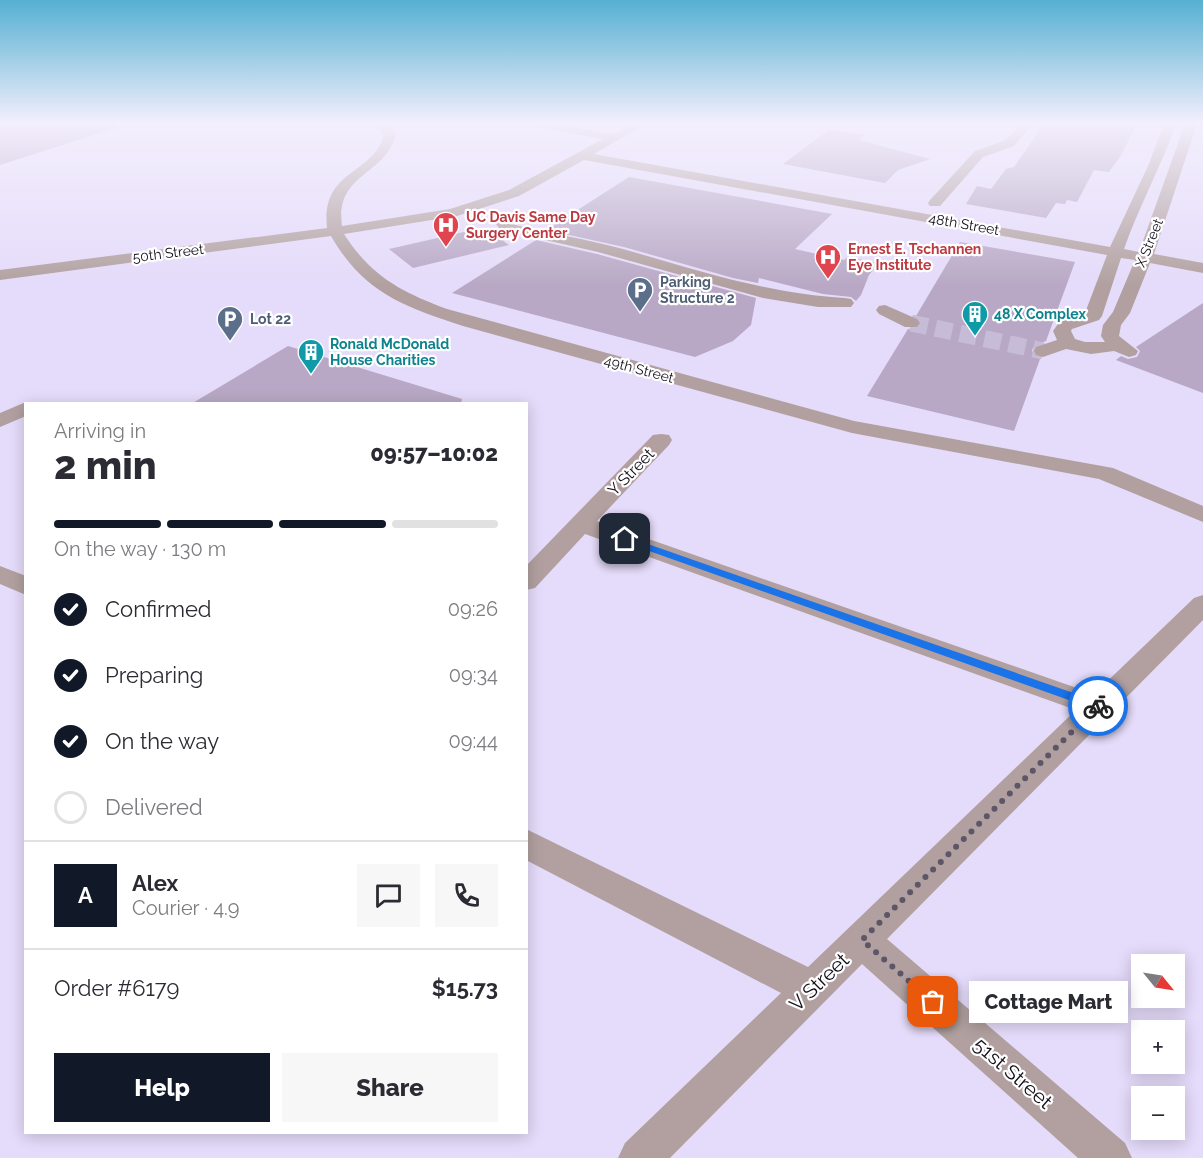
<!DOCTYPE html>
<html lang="en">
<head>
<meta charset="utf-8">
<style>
	:root { --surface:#fff; --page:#f7f7f7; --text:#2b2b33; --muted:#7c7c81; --line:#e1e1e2; --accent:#111827 }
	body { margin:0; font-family:Raleway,sans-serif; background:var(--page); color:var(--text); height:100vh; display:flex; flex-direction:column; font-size:22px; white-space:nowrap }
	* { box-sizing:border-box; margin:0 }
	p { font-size:20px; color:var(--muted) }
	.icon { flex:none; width:33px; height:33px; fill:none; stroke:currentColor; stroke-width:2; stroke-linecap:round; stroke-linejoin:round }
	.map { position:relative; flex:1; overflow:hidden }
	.drawer { position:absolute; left:24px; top:402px; width:504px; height:732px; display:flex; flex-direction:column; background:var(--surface); border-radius:0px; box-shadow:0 3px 15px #0003 }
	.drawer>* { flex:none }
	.needle { width:39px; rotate:120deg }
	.tools { position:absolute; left:1131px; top:954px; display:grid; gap:12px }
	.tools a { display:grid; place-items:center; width:54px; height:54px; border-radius:0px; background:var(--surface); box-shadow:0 3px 15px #0003; font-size:30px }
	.pin { position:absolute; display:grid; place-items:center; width:51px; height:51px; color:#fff; margin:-26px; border-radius:12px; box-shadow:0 3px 9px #0006 }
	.courier { position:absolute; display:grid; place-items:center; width:60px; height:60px; margin:-30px; border:4px solid #1a73e8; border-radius:50%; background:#fff; color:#222; box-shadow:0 2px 8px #0007 }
	.bubble { position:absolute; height:42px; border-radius:0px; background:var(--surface); box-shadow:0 3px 15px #0003; font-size:20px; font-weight:800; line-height:42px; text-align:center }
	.summary em { font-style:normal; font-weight:800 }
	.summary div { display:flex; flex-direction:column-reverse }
	.summary { display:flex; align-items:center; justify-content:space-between; height:102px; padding:0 30px }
	h1 { font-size:39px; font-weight:800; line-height:45px }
	.bar { display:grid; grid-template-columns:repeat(4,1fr); gap:9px 6px; align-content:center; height:72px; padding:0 30px }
	.bar i { height:8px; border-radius:4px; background:var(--line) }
	.bar .selected { background:var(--accent) }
	.bar p { grid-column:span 4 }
	.line { display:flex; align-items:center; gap:15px; padding:0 30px; border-top:2px solid var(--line) }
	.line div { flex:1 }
	.round { display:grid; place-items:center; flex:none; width:63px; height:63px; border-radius:0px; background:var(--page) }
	ol { padding:0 30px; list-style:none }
	li { display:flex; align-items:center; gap:18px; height:66px }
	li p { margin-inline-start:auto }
	li .icon { padding:6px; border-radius:50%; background:var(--accent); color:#fff; stroke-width:4 }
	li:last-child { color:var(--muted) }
	li i { width:33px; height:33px; border:3px solid var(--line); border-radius:50% }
	.button { display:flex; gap:12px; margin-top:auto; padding:12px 30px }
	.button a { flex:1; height:69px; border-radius:0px; background:var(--accent); color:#fff; font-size:24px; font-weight:800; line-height:69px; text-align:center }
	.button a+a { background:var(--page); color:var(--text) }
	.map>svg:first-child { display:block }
	.building { fill:#b8a8c5 }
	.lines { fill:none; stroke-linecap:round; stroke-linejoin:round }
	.minor-tunnel { stroke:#c6bcd8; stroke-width:17; stroke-dasharray:17 8; stroke-linecap:butt }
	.minor { fill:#b1a09f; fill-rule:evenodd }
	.route { fill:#1a73e8 }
	.done { stroke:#5c5668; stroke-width:6; stroke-dasharray:0 10.8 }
	.labels { text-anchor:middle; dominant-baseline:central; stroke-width:4.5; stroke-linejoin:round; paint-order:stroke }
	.far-health-label { font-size:14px; font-weight:bold; fill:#be3a42; stroke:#fff; text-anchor:start }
	.far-street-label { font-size:14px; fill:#130f1a; stroke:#fff }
	.far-service-label { font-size:14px; font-weight:bold; fill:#4e5e75; stroke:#fff; text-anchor:start }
	.far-culture-label { font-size:14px; font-weight:bold; fill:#0d838f; stroke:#fff; text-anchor:start }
	.street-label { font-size:16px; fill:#130f1a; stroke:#fff }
	.near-street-label { font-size:20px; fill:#130f1a; stroke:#fff }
</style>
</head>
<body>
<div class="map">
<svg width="1203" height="1158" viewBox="0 0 1203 1158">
	<rect width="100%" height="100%" fill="#e5dbfa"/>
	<!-- building -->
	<g class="building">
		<path d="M0,124H116V128L0,165Z"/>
		<path d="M1044,124H1137L1120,157L1109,172L1094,170L1077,202L1067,200L1065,204L1056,203L1046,218L966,204L977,186L991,189L1006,169L1014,167Z"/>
		<path d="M829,130L865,135L859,140L930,159L898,170L885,183L783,164Z"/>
		<path d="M629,177L832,214L795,249L844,260L848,257L879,263L869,275L861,295L856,301L851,297L823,294L759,278L758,283L733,278L624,247L551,231V227Z"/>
		<path d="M477,229L482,232L488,230L509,245L413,268L389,249Z"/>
		<path d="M536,240L597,254L756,298L751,325L733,341L695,357L452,293Z"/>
		<path d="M960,242L1075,262L1046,341L1035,345L1032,350L1034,356L1040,359L1014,431L867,396L908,329H917L922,324L916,316Z"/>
		<path d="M1203,303V393L1116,360L1121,356L1128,359L1137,357L1140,351L1136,347Z"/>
		<path d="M288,346L462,399L461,404H191Z"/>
	</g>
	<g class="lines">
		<!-- minor-tunnel -->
		<path class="minor-tunnel" d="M911,323L1043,351"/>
		<!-- minor -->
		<g class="minor">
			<path d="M375,124H387L396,135C384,177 335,173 342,226L450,209L509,190L603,139L537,127L531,124H556L613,134L632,124H646L594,154L1110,247L1148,166L1164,124H1176C1161,167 1139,206 1124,249L1139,252L1185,124H1197L1154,254L1203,263V273L1150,263L1130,313L1121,325L1119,336L1138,351L1136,355L1129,357L1114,351L1091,354L1066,349L1043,357L1036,355L1034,351L1036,347L1057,340L1053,331L1060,321L1085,313L1107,255L584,160L519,196L457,216L344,234C371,276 401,292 447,309L854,421L1113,468L1203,506V522L1099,479L852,433L463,326C403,306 364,293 331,236L0,280V270L327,228C321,169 372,176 384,135ZM1121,258L1135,260L1113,312L1103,325L1101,336L1105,342H1085L1075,339L1071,331L1072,329L1099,320L1102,316Z"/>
			<path d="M1021,124H1033L1014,146L983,157L940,206H930L928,203L930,200L975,151L1006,140Z"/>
			<path d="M502,219L511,224C548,233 586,239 623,249C697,270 768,294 845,298L851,299L854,303L851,307H818L763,298L598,252L501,230L495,223Z"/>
			<path d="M885,305L917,319L920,323L917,327H905L879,314L876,310L879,306Z"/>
			<path d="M26,402L32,404H26V416L0,427V413Z"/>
			<path d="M661,434L669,435L672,440L669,445L597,521L1094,694L1194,598L1203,595V620L887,939L1125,1143L1132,1158H1078L862,964L670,1158H618L625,1143L781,993L526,860V829L808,967L1076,710L585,534L535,588L526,590V566L653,435Z"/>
			<path d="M0,566L26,576V595L0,584Z"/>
		</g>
	</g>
	<!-- sky -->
	<linearGradient id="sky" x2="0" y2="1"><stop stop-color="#55b0d2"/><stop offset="0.43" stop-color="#f3effd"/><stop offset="1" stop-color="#f3effd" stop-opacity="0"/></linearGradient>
	<rect width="1203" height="286" fill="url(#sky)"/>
	<!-- route -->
	<path class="route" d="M625,536L1102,703L1104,706L1102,709H1094L621,541L620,539Z"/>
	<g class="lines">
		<!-- done -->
		<path class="done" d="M933,1002L862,940L1098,706"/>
	</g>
	<!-- icons -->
	<defs>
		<g id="hospital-pin" transform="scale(1.35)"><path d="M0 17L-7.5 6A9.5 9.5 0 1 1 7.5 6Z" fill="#e0444e" stroke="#fff"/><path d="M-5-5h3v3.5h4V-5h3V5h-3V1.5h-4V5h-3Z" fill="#fff"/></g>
		<g id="parking-pin" transform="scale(1.35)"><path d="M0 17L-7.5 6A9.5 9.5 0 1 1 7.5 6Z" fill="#5c6f8a" stroke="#fff"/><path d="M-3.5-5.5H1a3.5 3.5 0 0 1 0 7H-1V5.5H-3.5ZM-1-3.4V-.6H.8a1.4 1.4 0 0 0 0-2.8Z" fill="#fff"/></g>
		<g id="building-pin" transform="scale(1.35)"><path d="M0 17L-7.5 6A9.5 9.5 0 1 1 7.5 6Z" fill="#0f9aa8" stroke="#fff"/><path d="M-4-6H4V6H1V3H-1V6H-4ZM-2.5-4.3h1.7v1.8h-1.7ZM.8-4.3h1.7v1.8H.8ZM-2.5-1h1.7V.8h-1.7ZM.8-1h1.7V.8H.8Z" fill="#fff"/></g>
	</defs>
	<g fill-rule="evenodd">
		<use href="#hospital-pin" x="446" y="225"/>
		<use href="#hospital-pin" x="828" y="257"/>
		<use href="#parking-pin" x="640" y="290"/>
		<use href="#building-pin" x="975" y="314"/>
		<use href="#parking-pin" x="230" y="319"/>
		<use href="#building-pin" x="311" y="352"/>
	</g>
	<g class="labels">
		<!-- far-health labels -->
		<g class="far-health-label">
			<text x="466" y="217">UC Davis Same Day<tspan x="466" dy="16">Surgery Center</tspan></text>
			<text x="848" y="249">Ernest E. Tschannen<tspan x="848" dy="16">Eye Institute</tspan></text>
		</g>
		<!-- far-street labels -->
		<g class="far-street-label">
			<text transform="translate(964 224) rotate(10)">48th Street</text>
			<text transform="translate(1149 243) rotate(-68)">X Street</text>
			<text transform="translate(168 253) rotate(-7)">50th Street</text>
			<text transform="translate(639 369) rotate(15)">49th Street</text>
		</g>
		<!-- far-service labels -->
		<g class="far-service-label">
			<text x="660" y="282">Parking<tspan x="660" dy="16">Structure 2</tspan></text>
			<text x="250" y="319">Lot 22</text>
		</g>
		<!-- far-culture labels -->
		<g class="far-culture-label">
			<text x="994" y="314">48 X Complex</text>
			<text x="330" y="344">Ronald McDonald<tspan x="330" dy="16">House Charities</tspan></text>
		</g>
		<!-- street labels -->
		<g class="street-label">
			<text transform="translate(631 472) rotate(-46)">Y Street</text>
		</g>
		<!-- near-street labels -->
		<g class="near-street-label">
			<text transform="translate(819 982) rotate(-44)">V Street</text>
			<text transform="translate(1013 1073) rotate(41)">51st Street</text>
		</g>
	</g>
</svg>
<div class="tools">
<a><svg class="needle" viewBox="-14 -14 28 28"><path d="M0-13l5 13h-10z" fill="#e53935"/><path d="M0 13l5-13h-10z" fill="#7c7c81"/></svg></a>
<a>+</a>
<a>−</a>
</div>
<div class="pin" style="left:933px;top:1002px;background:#ea580c"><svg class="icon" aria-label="bag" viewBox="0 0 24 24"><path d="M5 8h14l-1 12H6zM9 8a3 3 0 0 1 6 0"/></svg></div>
<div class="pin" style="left:625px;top:539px;background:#1f2937"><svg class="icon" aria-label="home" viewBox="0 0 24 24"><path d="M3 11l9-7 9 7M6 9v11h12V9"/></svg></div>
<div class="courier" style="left:1098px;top:706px"><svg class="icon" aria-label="bike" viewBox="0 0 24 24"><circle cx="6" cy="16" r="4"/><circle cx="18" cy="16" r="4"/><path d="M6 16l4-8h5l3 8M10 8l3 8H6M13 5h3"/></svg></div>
<div class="bubble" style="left:969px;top:981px;width:159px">Cottage Mart</div>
<section class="drawer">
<div class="summary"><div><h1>2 min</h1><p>Arriving in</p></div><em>09:57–10:02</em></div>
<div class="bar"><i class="selected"></i><i class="selected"></i><i class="selected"></i><i></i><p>On the way · 130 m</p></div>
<ol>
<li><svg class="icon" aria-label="check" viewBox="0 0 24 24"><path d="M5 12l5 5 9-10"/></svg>Confirmed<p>09:26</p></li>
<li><svg class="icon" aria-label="check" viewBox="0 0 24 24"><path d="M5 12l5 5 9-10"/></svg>Preparing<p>09:34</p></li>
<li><svg class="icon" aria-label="check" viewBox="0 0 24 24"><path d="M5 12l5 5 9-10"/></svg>On the way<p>09:44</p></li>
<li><i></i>Delivered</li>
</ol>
<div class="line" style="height:108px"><b class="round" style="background:var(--accent);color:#fff">A</b><div><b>Alex</b><p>Courier · 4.9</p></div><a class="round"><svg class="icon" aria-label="chat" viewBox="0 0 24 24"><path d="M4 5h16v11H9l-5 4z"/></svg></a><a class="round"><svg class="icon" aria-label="phone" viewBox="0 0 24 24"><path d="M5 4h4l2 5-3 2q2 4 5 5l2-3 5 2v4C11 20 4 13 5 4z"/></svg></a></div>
<div class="line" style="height:78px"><div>Order #6179</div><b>$15.73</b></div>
<div class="button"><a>Help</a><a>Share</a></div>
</section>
</div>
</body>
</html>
